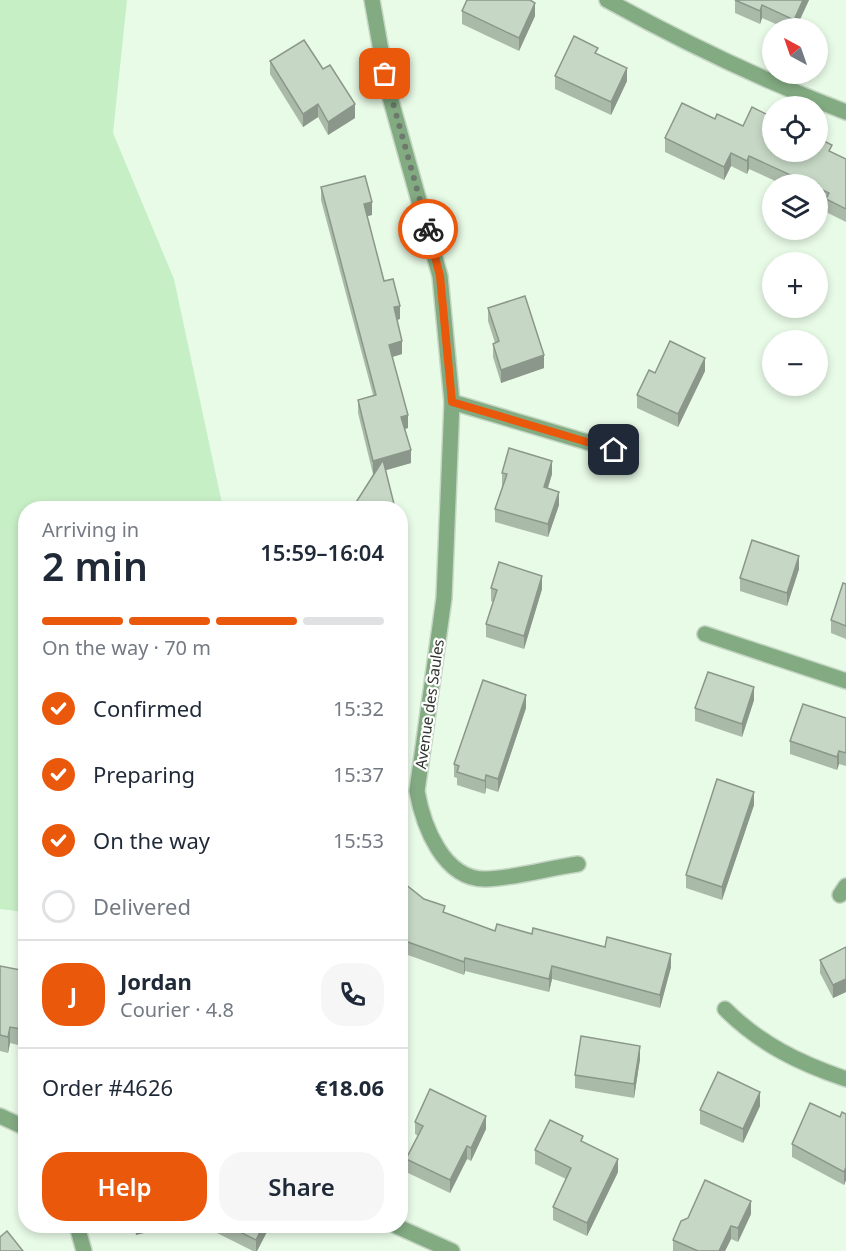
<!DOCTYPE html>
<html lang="en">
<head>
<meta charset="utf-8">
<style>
	:root { --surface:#fff; --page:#f6f6f7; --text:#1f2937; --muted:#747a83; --line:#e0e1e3; --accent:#ea580c }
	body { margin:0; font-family:"Noto Sans",sans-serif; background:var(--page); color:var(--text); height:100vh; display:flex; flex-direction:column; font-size:22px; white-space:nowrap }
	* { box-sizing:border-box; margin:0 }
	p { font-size:20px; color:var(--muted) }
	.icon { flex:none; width:33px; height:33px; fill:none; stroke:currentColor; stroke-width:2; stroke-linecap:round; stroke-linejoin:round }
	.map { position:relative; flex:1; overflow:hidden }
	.sheet { position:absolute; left:18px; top:501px; width:390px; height:732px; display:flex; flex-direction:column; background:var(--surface); border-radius:24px; box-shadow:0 3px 9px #0003 }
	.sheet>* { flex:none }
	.needle { width:39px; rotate:320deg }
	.controls { position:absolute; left:762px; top:18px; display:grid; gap:12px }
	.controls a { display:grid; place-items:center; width:66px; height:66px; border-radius:50%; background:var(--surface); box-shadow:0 3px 9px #0003; font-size:30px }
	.pin { position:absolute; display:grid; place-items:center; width:51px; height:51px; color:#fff; margin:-26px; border-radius:12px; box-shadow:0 3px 9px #0006 }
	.courier { position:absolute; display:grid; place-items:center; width:60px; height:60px; margin:-30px; border:4px solid #ea580c; border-radius:50%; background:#fff; color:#222; box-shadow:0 2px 8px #0007 }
	.summary em { font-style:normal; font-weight:600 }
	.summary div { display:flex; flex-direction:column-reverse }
	.summary { display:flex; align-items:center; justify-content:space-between; height:102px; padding:0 24px }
	h1 { font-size:39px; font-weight:600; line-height:45px }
	.bar { display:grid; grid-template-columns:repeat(4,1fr); gap:9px 6px; align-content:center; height:72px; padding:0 24px }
	.bar i { height:8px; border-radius:4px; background:var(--line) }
	.bar .on { background:var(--accent) }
	.bar p { grid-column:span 4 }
	.line { display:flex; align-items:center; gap:15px; padding:0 24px; border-top:2px solid var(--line) }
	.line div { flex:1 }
	.round { display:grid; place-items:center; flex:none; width:63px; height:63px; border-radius:24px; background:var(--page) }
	ol { padding:0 24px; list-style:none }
	li { display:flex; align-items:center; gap:18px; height:66px }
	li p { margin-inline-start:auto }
	li .icon { padding:6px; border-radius:50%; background:var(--accent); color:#fff; stroke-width:4 }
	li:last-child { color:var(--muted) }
	li i { width:33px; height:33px; border:3px solid var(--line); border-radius:50% }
	.cta { display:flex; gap:12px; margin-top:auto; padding:12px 24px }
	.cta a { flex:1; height:69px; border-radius:24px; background:var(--accent); color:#fff; font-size:24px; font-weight:600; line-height:69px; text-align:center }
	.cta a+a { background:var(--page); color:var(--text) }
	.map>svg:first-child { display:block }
	.green { fill:#c7efc6 }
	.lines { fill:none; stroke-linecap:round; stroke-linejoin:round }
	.minor-casing { stroke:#c6d7c5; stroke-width:18 }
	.minor { stroke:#83ab82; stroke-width:15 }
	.wall { fill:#aabaa9 }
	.shaded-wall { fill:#8b978a }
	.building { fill:#c6d8c5; stroke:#8b978a; stroke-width:1.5 }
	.done { stroke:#6e796d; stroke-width:6; stroke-dasharray:0 10.8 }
	.route { stroke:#ea580c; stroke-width:8 }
	.labels { text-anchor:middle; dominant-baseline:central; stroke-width:4.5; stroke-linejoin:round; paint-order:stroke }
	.street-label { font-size:15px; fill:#2c332b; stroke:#fff }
</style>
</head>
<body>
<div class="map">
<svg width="846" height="1251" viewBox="0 0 846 1251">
	<rect width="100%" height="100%" fill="#e8fbe7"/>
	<!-- green -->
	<path class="green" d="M0,0H127L113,133L174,279L223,508H26L25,912L0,909Z"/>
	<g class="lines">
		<!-- minor casing -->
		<g class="minor-casing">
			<g id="minor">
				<path d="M372,0L388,90L440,276L452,402L444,598L417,791C423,825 443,880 486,879C516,878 549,868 578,864"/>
				<path d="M607,0C683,42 764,81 846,112"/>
				<path d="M452,402L614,450"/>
				<path d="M705,634L846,681"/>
				<path d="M840,895L846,886"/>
				<path d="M725,1009C760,1044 799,1063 846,1079"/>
				<path d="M0,1116L26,1128"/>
				<path d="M77,1226L84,1251"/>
				<path d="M396,1226L452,1251"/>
			</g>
		</g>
		<!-- minor -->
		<use href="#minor" class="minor"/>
	</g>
	<!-- wall -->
	<g class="wall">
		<path d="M735,0H809L796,28H785L762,18L760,24L735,13Z"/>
		<path d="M462,11L535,16L519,51L462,24Z"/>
		<path d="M598,54L627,81L611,115L555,89V76Z"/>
		<path d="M270,61L355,118L328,135L318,117L303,127L270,74Z"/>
		<path d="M715,119L832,152L846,159V222L826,212V205L818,201V184H782L749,169L747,174L731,166L724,180L665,152V138Z"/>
		<path d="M321,187L372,215L367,216L384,281L400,319L397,320L402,354L392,357L408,428L405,429L411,463L385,470L355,504L374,473L373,474L358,413V400L373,395L321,200Z"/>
		<path d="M488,308L544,368L501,383L493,357V344L495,343L488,321Z"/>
		<path d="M705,371L678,427L637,408V395L655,373Z"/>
		<path d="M502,473L552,474L548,488L559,505L548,537L495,522V509L503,486H502Z"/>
		<path d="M799,569L787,606L740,591V578Z"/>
		<path d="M846,584V639L831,633V620Z"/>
		<path d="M491,588L542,589L524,649L486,637V624L493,602L491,601Z"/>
		<path d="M754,700L742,737L695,721V708Z"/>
		<path d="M526,708L498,792L486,788L485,794L457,785V778L454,777V764Z"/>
		<path d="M846,718V766L839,764L837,770L790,754V741Z"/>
		<path d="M754,805L722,900L686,888V875Z"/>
		<path d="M400,880L424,899L445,913L495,931L532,934L671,967L660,1008L552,979L549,992L465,971L464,975L405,954V946L400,943Z"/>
		<path d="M846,947V992L833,998L820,973V960Z"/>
		<path d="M0,966L26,971V1047L10,1043L8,1053L0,1051Z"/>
		<path d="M640,1059L634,1098L575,1088V1075Z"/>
		<path d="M760,1106L743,1143L700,1124V1110Z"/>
		<path d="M846,1114V1180L844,1185L792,1157V1144Z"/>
		<path d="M415,1122L486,1129L471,1161L467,1159L450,1193L406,1172V1159L418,1136L415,1134Z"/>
		<path d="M583,1142L618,1172L587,1236L553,1220V1207L566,1179L535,1164V1150Z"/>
		<path d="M751,1214L738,1242L731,1239L725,1251H673V1240Z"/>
		<path d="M133,1226H171L136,1235Z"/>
		<path d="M207,1226H270L257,1251H253L207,1228Z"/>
	</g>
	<!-- shaded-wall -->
	<g class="shaded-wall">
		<path d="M803,0H809L796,28H794V20Z"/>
		<path d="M535,3V16L519,51V38Z"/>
		<path d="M762,5V18L760,24V11Z"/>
		<path d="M627,68V81L611,115V102Z"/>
		<path d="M318,104V117L303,127V114Z"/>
		<path d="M355,104V118L328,135V122Z"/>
		<path d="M731,153V166L724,180V167Z"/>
		<path d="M749,156V169L747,174V161Z"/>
		<path d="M372,202V215L364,217V204Z"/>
		<path d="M400,306V319L394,320V307Z"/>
		<path d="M402,341V354L389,358V345Z"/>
		<path d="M544,355V368L501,383V370Z"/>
		<path d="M705,358V371L678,427V414Z"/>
		<path d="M408,415V428L401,430V417Z"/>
		<path d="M411,450V463L373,474V461Z"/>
		<path d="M552,461V474L544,500V487Z"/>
		<path d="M559,492V505L548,537V524Z"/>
		<path d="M799,556V569L787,606V593Z"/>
		<rect x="400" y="557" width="2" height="13"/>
		<path d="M542,576V589L524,649V636Z"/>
		<path d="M754,687V700L742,737V724Z"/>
		<path d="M526,695V708L498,792V779Z"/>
		<path d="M839,751V764L837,770V757Z"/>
		<path d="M486,775V788L485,794V781Z"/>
		<path d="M754,792V805L722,900V887Z"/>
		<path d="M671,954V967L660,1008V995Z"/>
		<path d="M465,958V971L464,975V962Z"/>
		<path d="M552,966V979L549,992V979Z"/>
		<path d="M846,979V992L833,998V985Z"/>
		<path d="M10,1027V1043L8,1053V1037Z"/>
		<path d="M640,1046V1059L634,1098V1084Z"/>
		<path d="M760,1092V1106L743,1143V1129Z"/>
		<path d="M486,1116V1129L471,1161V1148Z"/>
		<path d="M467,1146V1159L450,1193V1180Z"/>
		<path d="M618,1159V1172L587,1236V1223Z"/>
		<path d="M846,1167V1180L844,1185V1172Z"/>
		<path d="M751,1201V1214L738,1242V1228Z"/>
		<path d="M136,1226H171L136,1235Z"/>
		<path d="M263,1226H270L257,1251H256V1240Z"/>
		<path d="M731,1226V1239L725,1251H719Z"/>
	</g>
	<!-- building -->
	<g class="building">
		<path d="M467,0H530L535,3L519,38L462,11Z"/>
		<path d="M735,0H803L794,20L762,5L760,11Z"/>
		<path d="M574,36L598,48L595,53L627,68L611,102L555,76Z"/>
		<path d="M304,40L323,69L330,65L355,104L328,122L318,104L303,114L270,61Z"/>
		<path d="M682,103L715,119L717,114L743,126L752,107L772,117V152H818V138L832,145L829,151L846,159V209L826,199L829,193L818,188V184H810L749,156L747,161L731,153L724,167L665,138Z"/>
		<path d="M365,176L372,202L364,204L384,281L393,279L400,306L394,307L402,341L389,345L408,415L401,417L411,450L373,461L358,400L376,395L321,187Z"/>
		<path d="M525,296L544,355L501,370L493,344L499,341L488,308Z"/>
		<path d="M670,341L705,358L678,414L637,395L649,370L655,373Z"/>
		<path d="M509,448L552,461L544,487L559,492L548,524L495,509L507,474L502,473Z"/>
		<path d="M383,460L395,508H339L355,504Z"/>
		<path d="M752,540L799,556L787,593L740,578Z"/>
		<path d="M499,562L542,576L524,636L486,624L497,590L491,588Z"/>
		<path d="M843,583L846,584V626L831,620Z"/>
		<path d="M708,672L754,687L742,724L695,708Z"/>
		<path d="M483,680L526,695L498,779L486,775L485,781L457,772L459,766L454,764Z"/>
		<path d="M803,704L846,718V753L839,751L837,757L790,741Z"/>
		<path d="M717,779L754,792L722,887L686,875Z"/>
		<path d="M400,880L424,899L445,906L443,912L495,931L497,924L532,934L533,928L605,947L607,937L671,954L660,995L552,966L549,979L465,958L464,962L405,941L407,935L400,930Z"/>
		<path d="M846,947V979L833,985L820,960Z"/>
		<path d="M0,966L26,971V1030L10,1027L8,1037L0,1035Z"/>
		<path d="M581,1036L640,1046L634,1084L575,1075Z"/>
		<path d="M718,1072L760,1092L743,1129L700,1110Z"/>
		<path d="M430,1089L486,1116L471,1148L467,1146L450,1180L406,1159L423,1126L415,1122Z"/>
		<path d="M810,1103L840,1117L842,1112L846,1114V1167L844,1172L792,1144Z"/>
		<path d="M550,1120L583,1136L581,1141L618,1159L587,1223L553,1207L571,1168L535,1150Z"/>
		<path d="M705,1180L751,1201L738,1228L731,1226L719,1251H698L673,1240L681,1221L688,1218Z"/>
		<path d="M228,1226H263L256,1240Z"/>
		<path d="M7,1231L23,1251H0V1237Z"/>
	</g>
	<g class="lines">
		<!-- done -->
		<path class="done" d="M385,74L428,229"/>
		<!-- route -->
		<path class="route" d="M428,229L440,276L452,402L614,450"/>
	</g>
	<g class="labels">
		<!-- street labels -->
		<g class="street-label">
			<text transform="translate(429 704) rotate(-82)">Avenue des Saules</text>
		</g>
	</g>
</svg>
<div class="controls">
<a><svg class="needle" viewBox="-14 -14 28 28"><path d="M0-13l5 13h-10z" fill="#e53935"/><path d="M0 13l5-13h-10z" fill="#747a83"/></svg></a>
<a><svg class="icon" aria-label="locate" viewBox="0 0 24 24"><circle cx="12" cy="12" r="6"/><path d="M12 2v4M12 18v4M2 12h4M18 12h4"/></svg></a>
<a><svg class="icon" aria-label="layers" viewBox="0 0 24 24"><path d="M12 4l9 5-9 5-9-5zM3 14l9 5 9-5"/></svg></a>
<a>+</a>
<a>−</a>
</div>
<div class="pin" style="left:385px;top:74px;background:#ea580c"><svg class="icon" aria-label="bag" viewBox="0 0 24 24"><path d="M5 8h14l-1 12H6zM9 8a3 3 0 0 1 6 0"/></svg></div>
<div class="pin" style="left:614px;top:450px;background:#1f2937"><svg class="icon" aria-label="home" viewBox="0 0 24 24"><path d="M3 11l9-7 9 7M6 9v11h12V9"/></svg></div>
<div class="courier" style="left:428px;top:229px"><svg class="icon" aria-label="bike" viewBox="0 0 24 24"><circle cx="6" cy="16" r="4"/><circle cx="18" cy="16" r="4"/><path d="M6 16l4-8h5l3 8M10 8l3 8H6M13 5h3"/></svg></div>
<section class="sheet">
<div class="summary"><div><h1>2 min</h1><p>Arriving in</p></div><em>15:59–16:04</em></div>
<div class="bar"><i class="on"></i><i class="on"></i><i class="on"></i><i></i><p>On the way · 70 m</p></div>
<ol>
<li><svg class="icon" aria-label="check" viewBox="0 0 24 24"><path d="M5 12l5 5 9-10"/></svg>Confirmed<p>15:32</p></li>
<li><svg class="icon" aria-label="check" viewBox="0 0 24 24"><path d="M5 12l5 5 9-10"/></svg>Preparing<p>15:37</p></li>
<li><svg class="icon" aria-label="check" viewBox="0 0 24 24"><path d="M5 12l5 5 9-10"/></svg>On the way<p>15:53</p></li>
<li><i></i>Delivered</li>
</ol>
<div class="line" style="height:108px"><b class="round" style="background:var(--accent);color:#fff">J</b><div><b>Jordan</b><p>Courier · 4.8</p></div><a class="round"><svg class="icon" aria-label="phone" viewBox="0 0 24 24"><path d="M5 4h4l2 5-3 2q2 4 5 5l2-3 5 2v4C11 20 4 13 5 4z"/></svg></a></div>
<div class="line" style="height:78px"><div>Order #4626</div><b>€18.06</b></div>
<div class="cta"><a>Help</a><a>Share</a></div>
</section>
</div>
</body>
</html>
